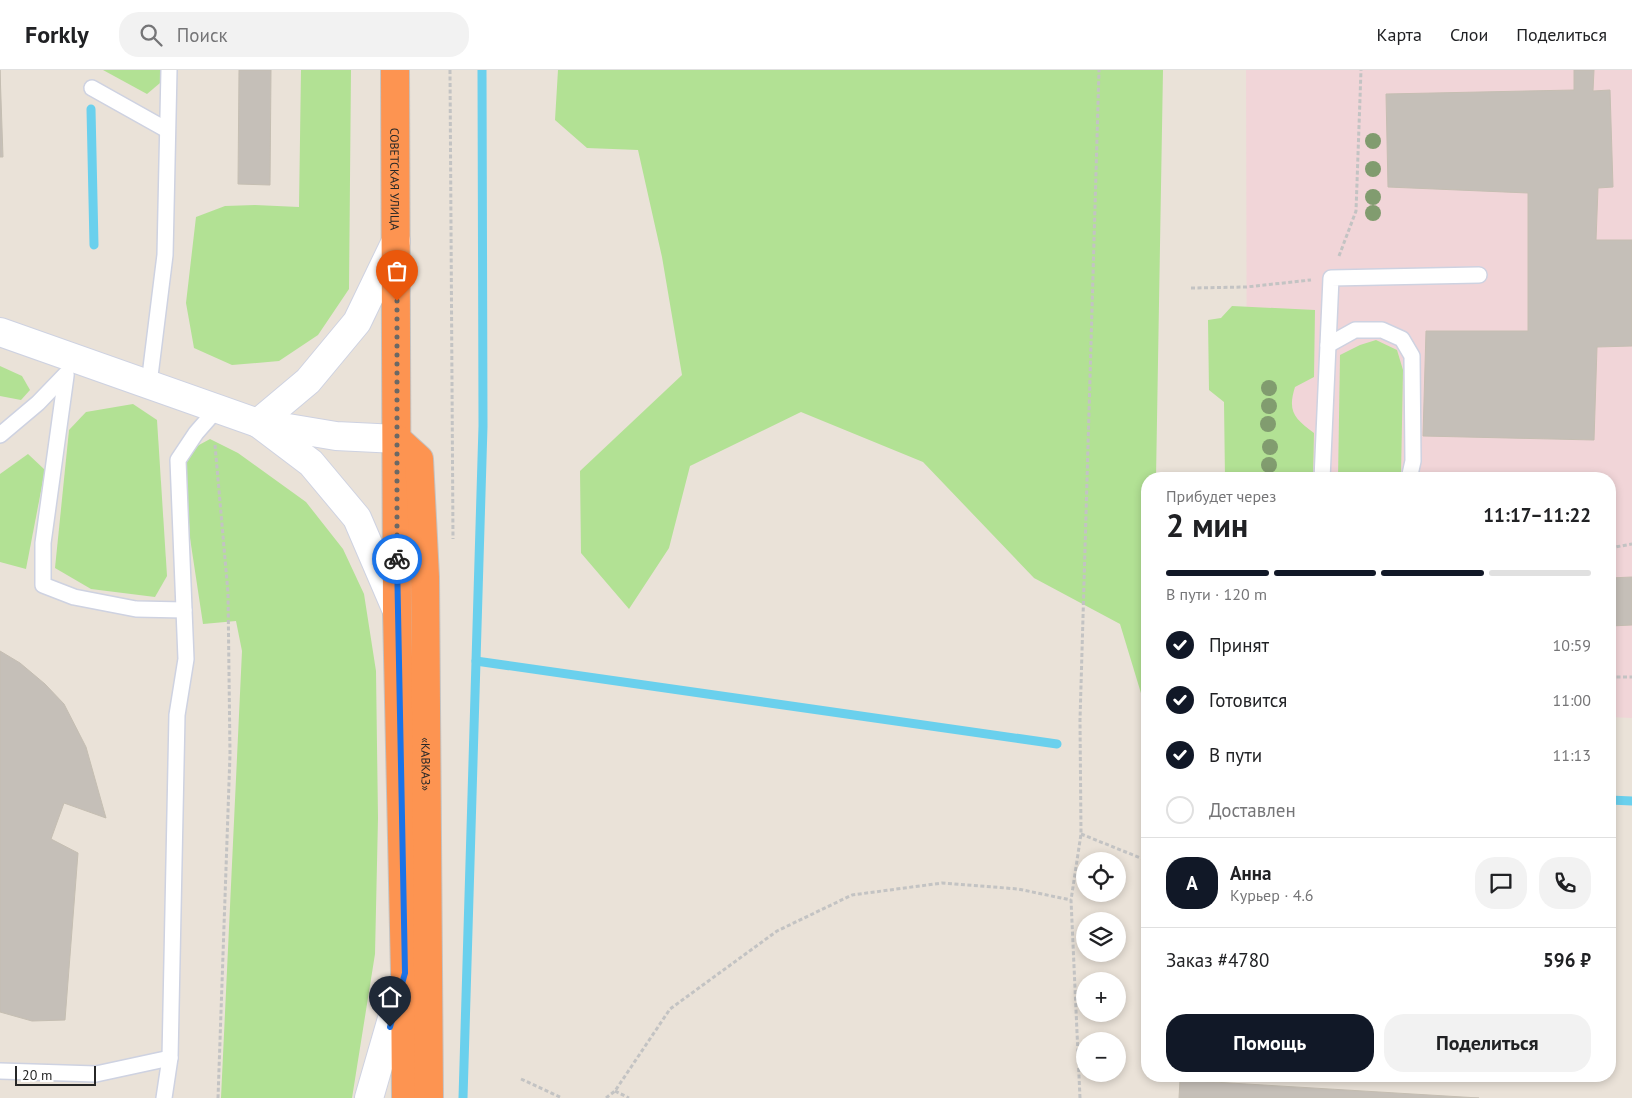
<!DOCTYPE html>
<html lang="ru">
<head>
<meta charset="utf-8">
<style>
	:root { --surface:#fff; --page:#f2f2f2; --text:#202124; --muted:#757577; --line:#e0e0e0; --accent:#111827 }
	body { margin:0; font-family:"PT Sans",sans-serif; background:var(--page); color:var(--text); height:100vh; display:flex; flex-direction:column; font-size:19px; white-space:nowrap }
	* { box-sizing:border-box; margin:0 }
	p { font-size:16px; color:var(--muted) }
	.icon { flex:none; width:28px; height:28px; fill:none; stroke:currentColor; stroke-width:2; stroke-linecap:round; stroke-linejoin:round }
	.map { position:relative; flex:1; overflow:hidden }
	.drawer { position:absolute; left:1141px; top:402px; width:475px; height:610px; display:flex; flex-direction:column; background:var(--surface); border-radius:20px; box-shadow:0 2px 8px #0003 }
	.drawer>* { flex:none }
	.controls { position:absolute; left:1076px; top:782px; display:grid; gap:10px }
	.controls a { display:grid; place-items:center; width:50px; height:50px; border-radius:50%; background:var(--surface); box-shadow:0 2px 8px #0003; font-size:25px }
	.scale { position:absolute; left:15px; bottom:12px; width:81px; box-sizing:border-box; padding-left:5px; border:2px solid #272727; border-top:0; font-size:14px; line-height:18px; white-space:nowrap; color:#272727; -webkit-text-stroke:4px #fff; paint-order:stroke }
	.pin { position:absolute; display:grid; place-items:center; width:42px; height:42px; color:#fff; margin:-51px -21px; border-radius:50% 50% 50% 0; rotate:-45deg; box-shadow:0 0 5px #0007 }
	.pin .icon { rotate:45deg }
	.courier { position:absolute; display:grid; place-items:center; width:50px; height:50px; margin:-25px; border:4px solid #1a73e8; border-radius:50%; background:#fff; color:#222; box-shadow:0 1px 6px #0007 }
	.summary em { font-style:normal; font-weight:700 }
	.summary div { display:flex; flex-direction:column-reverse }
	.summary { display:flex; align-items:center; justify-content:space-between; height:85px; padding:0 25px }
	h1 { font-size:32px; font-weight:700; line-height:38px }
	.bar { display:grid; grid-template-columns:repeat(4,1fr); gap:8px 5px; align-content:center; height:60px; padding:0 25px }
	.bar i { height:6px; border-radius:4px; background:var(--line) }
	.bar .on { background:var(--accent) }
	.bar p { grid-column:span 4 }
	.line { display:flex; align-items:center; gap:12px; padding:0 25px; border-top:1px solid var(--line) }
	.line div { flex:1 }
	.round { display:grid; place-items:center; flex:none; width:52px; height:52px; border-radius:20px; background:var(--page) }
	ol { padding:0 25px; list-style:none }
	li { display:flex; align-items:center; gap:15px; height:55px }
	li p { margin-inline-start:auto }
	li .icon { padding:5px; border-radius:50%; background:var(--accent); color:#fff; stroke-width:4 }
	li:last-child { color:var(--muted) }
	li i { width:28px; height:28px; border:2px solid var(--line); border-radius:50% }
	.cta { display:flex; gap:10px; margin-top:auto; padding:10px 25px }
	.cta a { flex:1; height:58px; border-radius:20px; background:var(--accent); color:#fff; font-size:20px; font-weight:700; line-height:58px; text-align:center }
	.cta a+a { background:var(--page); color:var(--text) }
	header { display:flex; align-items:center; gap:30px; box-sizing:border-box; height:70px; padding:0 25px; background:var(--surface); border-bottom:1px solid var(--line) }
	header strong { font-size:24px }
	nav { display:flex; gap:28px; margin-inline-start:auto; font-size:18px }
	.search { width:350px; height:45px; background:var(--page); display:flex; align-items:center; gap:12px; box-sizing:border-box; padding:0 18px; border-radius:20px; color:var(--muted); font-size:19px }
	.map>svg:first-child { display:block }
	.medical { fill:#f1d5d8 }
	.green { fill:#b2e194 }
	.lines { fill:none; stroke-linecap:round; stroke-linejoin:round }
	.stream { stroke:#6ad0ed; stroke-width:9 }
	.building { fill:#c5bfb8; stroke:#c5beb2 }
	.lane-casing { stroke:#ced2e1; stroke-width:18 }
	.street-casing { stroke:#ced2e1; stroke-width:30 }
	.secondary-casing { stroke:#ced2e1; stroke-width:30 }
	.highway-casing { stroke:#c3c3c3; stroke-width:30 }
	.path { stroke:#c3c3c3; stroke-width:3; stroke-dasharray:4 2.5; stroke-linecap:butt }
	.lane { stroke:#fff; stroke-width:15 }
	.street { stroke:#fff; stroke-width:28 }
	.secondary { stroke:#fff; stroke-width:28 }
	.highway { stroke:#fd9451; stroke-width:28 }
	.tree { fill:#819c6f }
	.done { stroke:#6b6865; stroke-width:5; stroke-dasharray:0 9 }
	.route { stroke:#1a73e8; stroke-width:6 }
	.labels { text-anchor:middle; dominant-baseline:central; stroke-width:4; stroke-linejoin:round; paint-order:stroke }
	.street-label { font-size:12px; fill:#272727; stroke:#fff }
</style>
</head>
<body>
<header>
<strong>Forkly</strong>
<div class="search"><svg class="icon" aria-label="search" viewBox="0 0 24 24"><circle cx="10" cy="10" r="6"/><path d="M15 15l6 6"/></svg>Поиск</div>
<nav><a>Карта</a><a>Слои</a><a>Поделиться</a></nav>
</header>
<div class="map">
<svg width="1632" height="1028" viewBox="0 0 1632 1028">
	<rect width="100%" height="100%" fill="#eae2d8"/>
	<!-- medical -->
	<path class="medical" d="M1246,0H1632V648L1610,647V409H1247Z"/>
	<!-- green -->
	<g class="green">
		<path d="M103,0H160V13L147,24Z"/>
		<path d="M301,0H351L349,219L318,265L279,291L232,295L194,278L186,233L196,147L225,136L255,135L299,137Z"/>
		<path d="M558,0H1163L1156,409H1148L1147,643L1120,554L1034,508L923,392L801,342L690,396L669,478L629,539L581,483L580,401L682,305L662,187L638,80L587,78L555,50Z"/>
		<path d="M1232,236L1315,240L1314,307L1295,317C1287,342 1295,349 1314,363L1313,409H1225L1224,332L1209,320L1208,250L1221,248Z"/>
		<path d="M1376,270L1397,280L1403,300L1401,405L1396,409H1338L1340,285L1360,275Z"/>
		<path d="M0,296L22,306L30,320L21,330L0,326Z"/>
		<path d="M133,334L157,350L167,506L155,527L91,519L55,498L69,360L86,342Z"/>
		<path d="M210,369L238,383L306,432L343,479L364,524L376,601L378,748L375,884L352,1028H221L242,581L236,551L203,554L190,468L185,386L199,375Z"/>
		<path d="M28,384L45,400L26,499L0,492V404Z"/>
	</g>
	<g class="lines">
		<!-- stream -->
		<g class="stream">
			<path d="M91,39L94,175"/>
			<path d="M476,591L1057,674"/>
			<path d="M1610,730L1632,731"/>
			<path d="M463,1028L483,356L482,0"/>
		</g>
	</g>
	<!-- building -->
	<g class="building">
		<path d="M0,0L3,87H0Z"/>
		<path d="M239,0H271L270,115L238,114Z"/>
		<path d="M1574,0H1594L1593,21L1610,20L1613,117L1598,118L1596,170H1632V276L1597,277L1594,370L1423,366L1426,261H1528V123L1388,117L1386,24L1574,20Z"/>
		<path d="M1632,507V555L1610,556V508Z"/>
		<path d="M0,581L20,593L45,614L64,634L86,677L106,748L64,733L51,769L78,783L65,950L32,951L0,942Z"/>
		<path d="M1180,1010L1479,1028H1179Z"/>
	</g>
	<g class="lines">
		<!-- lane casing -->
		<g class="lane-casing">
			<g id="lane">
				<path d="M92,18L167,60"/>
				<path d="M1328,275L1355,260H1382L1402,269L1412,286L1413,391L1409,409"/>
				<path d="M66,306L43,473V515L74,527L136,539L184,540"/>
				<path d="M149,314L165,185L169,0"/>
				<path d="M0,365L38,333L66,304"/>
				<path d="M1322,409L1331,208L1479,205"/>
				<path d="M0,1001L96,1004L170,988"/>
				<path d="M164,1028L170,988L177,645L186,589L178,390L196,363L217,339"/>
			</g>
		</g>
		<!-- street casing -->
		<g class="street-casing">
			<path id="street" d="M396,171L357,252L308,311L258,353L311,393L357,448L397,541"/>
		</g>
		<!-- secondary casing -->
		<g class="secondary-casing">
			<g id="secondary">
				<path d="M0,262L258,353L336,366L397,369"/>
				<path d="M369,1028L402,914"/>
			</g>
		</g>
		<!-- highway casing -->
		<g class="highway-casing">
			<g id="highway">
				<path id="s1" d="M395,0L397,541L405,903L406,1028"/>
				<path id="s2" d="M397,369L419,389L425,507L429,1028"/>
			</g>
		</g>
		<!-- path -->
		<g class="path">
			<path d="M450,0L453,469"/>
			<path d="M1339,186L1356,141L1361,0"/>
			<path d="M1191,218L1246,217L1311,210"/>
			<path d="M215,375L228,523L230,684L218,1028"/>
			<path d="M1610,478L1632,474"/>
			<path d="M1610,607H1632"/>
			<path d="M1081,764L1148,791"/>
			<path d="M521,1009L562,1028"/>
			<path d="M615,1021L629,1028"/>
			<path d="M606,1028L615,1021L670,939L777,861L852,825L942,813L1018,819L1071,830"/>
			<path d="M1080,1028L1071,830L1081,764L1080,650L1099,0"/>
		</g>
		<!-- lane -->
		<use href="#lane" class="lane"/>
		<!-- street -->
		<use href="#street" class="street"/>
		<!-- secondary -->
		<use href="#secondary" class="secondary"/>
		<!-- highway -->
		<use href="#highway" class="highway"/>
	</g>
	<!-- trees -->
	<g class="tree">
		<circle cx="1373" cy="71" r="8"/>
		<circle cx="1373" cy="99" r="8"/>
		<circle cx="1373" cy="127" r="8"/>
		<circle cx="1373" cy="143" r="8"/>
		<circle cx="1269" cy="318" r="8"/>
		<circle cx="1269" cy="336" r="8"/>
		<circle cx="1268" cy="354" r="8"/>
		<circle cx="1270" cy="377" r="8"/>
		<circle cx="1269" cy="395" r="8"/>
	</g>
	<g class="lines">
		<!-- done -->
		<path class="done" d="M397,231V489"/>
		<!-- route -->
		<path class="route" d="M390,957L405,903L397,489"/>
	</g>
	<g class="labels">
		<!-- street labels -->
		<g class="street-label">
			<text stroke="none"><textPath href="#s1" startOffset="109">СОВЕТСКАЯ УЛИЦА</textPath></text>
			<text stroke="none"><textPath href="#s2" startOffset="335">«КАВКАЗ»</textPath></text>
		</g>
	</g>
</svg>
<div class="controls">
<a><svg class="icon" aria-label="locate" viewBox="0 0 24 24"><circle cx="12" cy="12" r="6"/><path d="M12 2v4M12 18v4M2 12h4M18 12h4"/></svg></a>
<a><svg class="icon" aria-label="layers" viewBox="0 0 24 24"><path d="M12 4l9 5-9 5-9-5zM3 14l9 5 9-5"/></svg></a>
<a>+</a>
<a>−</a>
</div>
<div class="scale">20 m</div>
<div class="pin" style="left:397px;top:231px;background:#ea580c"><svg class="icon" aria-label="bag" viewBox="0 0 24 24"><path d="M5 8h14l-1 12H6zM9 8a3 3 0 0 1 6 0"/></svg></div>
<div class="pin" style="left:390px;top:957px;background:#1f2937"><svg class="icon" aria-label="home" viewBox="0 0 24 24"><path d="M3 11l9-7 9 7M6 9v11h12V9"/></svg></div>
<div class="courier" style="left:397px;top:489px"><svg class="icon" aria-label="bike" viewBox="0 0 24 24"><circle cx="6" cy="16" r="4"/><circle cx="18" cy="16" r="4"/><path d="M6 16l4-8h5l3 8M10 8l3 8H6M13 5h3"/></svg></div>
<section class="drawer">
<div class="summary"><div><h1>2 мин</h1><p>Прибудет через</p></div><em>11:17–11:22</em></div>
<div class="bar"><i class="on"></i><i class="on"></i><i class="on"></i><i></i><p>В пути · 120 m</p></div>
<ol>
<li><svg class="icon" aria-label="check" viewBox="0 0 24 24"><path d="M5 12l5 5 9-10"/></svg>Принят<p>10:59</p></li>
<li><svg class="icon" aria-label="check" viewBox="0 0 24 24"><path d="M5 12l5 5 9-10"/></svg>Готовится<p>11:00</p></li>
<li><svg class="icon" aria-label="check" viewBox="0 0 24 24"><path d="M5 12l5 5 9-10"/></svg>В пути<p>11:13</p></li>
<li><i></i>Доставлен</li>
</ol>
<div class="line" style="height:90px"><b class="round" style="background:var(--accent);color:#fff">А</b><div><b>Анна</b><p>Курьер · 4.6</p></div><a class="round"><svg class="icon" aria-label="chat" viewBox="0 0 24 24"><path d="M4 5h16v11H9l-5 4z"/></svg></a><a class="round"><svg class="icon" aria-label="phone" viewBox="0 0 24 24"><path d="M5 4h4l2 5-3 2q2 4 5 5l2-3 5 2v4C11 20 4 13 5 4z"/></svg></a></div>
<div class="line" style="height:65px"><div>Заказ #4780</div><b>596 ₽</b></div>
<div class="cta"><a>Помощь</a><a>Поделиться</a></div>
</section>
</div>
</body>
</html>
